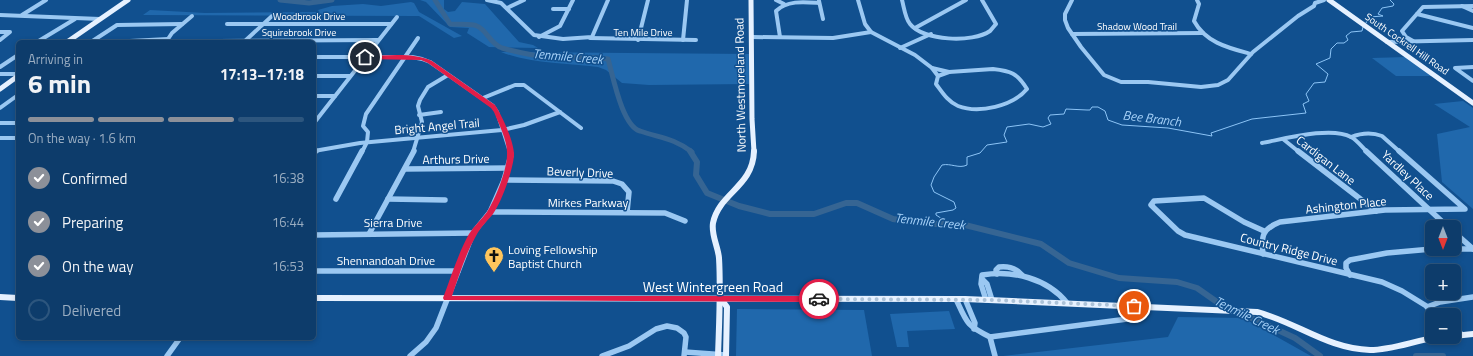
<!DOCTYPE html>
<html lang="en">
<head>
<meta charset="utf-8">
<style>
	:root { --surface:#0d3c6b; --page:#1b4773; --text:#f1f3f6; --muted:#9aadc1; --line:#2d567e; --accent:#8c9099 }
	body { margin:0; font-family:"Titillium Web",sans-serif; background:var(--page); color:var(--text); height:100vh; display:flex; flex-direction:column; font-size:15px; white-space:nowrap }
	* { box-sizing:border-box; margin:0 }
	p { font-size:13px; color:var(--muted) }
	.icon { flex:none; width:22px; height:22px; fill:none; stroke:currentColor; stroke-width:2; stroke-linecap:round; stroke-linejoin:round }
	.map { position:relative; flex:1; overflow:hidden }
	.sheet { position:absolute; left:16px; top:40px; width:300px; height:300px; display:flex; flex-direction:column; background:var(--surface); border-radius:6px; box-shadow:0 2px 6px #0003,0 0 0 1px var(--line) }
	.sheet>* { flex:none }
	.needle { width:26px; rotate:180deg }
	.fabs { position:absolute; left:1425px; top:220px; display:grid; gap:8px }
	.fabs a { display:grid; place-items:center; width:36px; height:36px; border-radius:6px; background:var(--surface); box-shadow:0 2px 6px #0003,0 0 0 1px var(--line); font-size:20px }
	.pin { position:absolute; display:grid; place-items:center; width:34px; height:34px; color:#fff; margin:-17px; border:2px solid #fff; border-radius:50%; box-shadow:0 1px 4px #0007 }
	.courier { position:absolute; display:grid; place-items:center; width:40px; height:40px; margin:-20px; border:3px solid #e11d48; border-radius:50%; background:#fff; color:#222; box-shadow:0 1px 5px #0007 }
	.summary em { font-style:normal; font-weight:700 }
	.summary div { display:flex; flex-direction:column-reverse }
	.summary { display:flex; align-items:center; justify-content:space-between; height:68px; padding:0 12px }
	h1 { font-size:26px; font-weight:700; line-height:30px }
	.bar { display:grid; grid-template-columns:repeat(4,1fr); gap:6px 4px; align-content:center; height:48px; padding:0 12px }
	.bar i { height:5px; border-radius:3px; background:var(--line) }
	.bar .current { background:var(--accent) }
	.bar p { grid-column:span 4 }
	ol { padding:0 12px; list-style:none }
	li { display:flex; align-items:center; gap:12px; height:44px }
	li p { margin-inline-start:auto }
	li .icon { padding:4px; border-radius:50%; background:var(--accent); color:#fff; stroke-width:4 }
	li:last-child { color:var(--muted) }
	li i { width:22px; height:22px; border:2px solid var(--line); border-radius:50% }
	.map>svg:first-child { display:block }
	.green { fill:#2068ac }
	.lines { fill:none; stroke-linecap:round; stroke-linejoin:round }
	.stream { stroke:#8cc4f6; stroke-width:1 }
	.river-far1 { stroke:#366593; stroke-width:5 }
	.river { stroke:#366593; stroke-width:6 }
	.minor-far1 { stroke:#9bc8f2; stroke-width:4 }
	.minor { stroke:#9bc8f2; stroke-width:5.5 }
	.major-far1 { stroke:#e6f1ff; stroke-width:5 }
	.major { stroke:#e6f1ff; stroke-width:6 }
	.route { fill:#e11d48 }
	.done { stroke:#acc2d8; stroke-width:4; stroke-dasharray:0 7.2 }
	.labels { text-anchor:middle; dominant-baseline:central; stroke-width:3; stroke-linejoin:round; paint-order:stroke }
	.far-street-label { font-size:10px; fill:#fff; stroke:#11508f }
	.street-label { font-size:12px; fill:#fff; stroke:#11508f }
	.poi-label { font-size:12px; fill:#fff; stroke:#11508f; text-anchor:start }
	.water-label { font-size:13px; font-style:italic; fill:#a7d2f9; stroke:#11508f }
	.near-street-label { font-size:14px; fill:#fff; stroke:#11508f }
</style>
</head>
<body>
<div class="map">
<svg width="1473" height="356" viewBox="0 0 1473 356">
	<rect width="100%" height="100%" fill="#11508f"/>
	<!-- green -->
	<g class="green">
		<path d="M420,0H444V9L448,12L455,11L462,2L485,4L519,42L533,45L538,48L489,47L467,33L469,28L450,27L426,2Z"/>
		<path d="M411,2L414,3L419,12L462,36L454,38L419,16L143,15L150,10L205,13L319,12L318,10L332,6L363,4L381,6Z"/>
		<path d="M501,52L750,54L749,84L649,85L622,83L606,70L598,67C566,63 531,64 501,52Z"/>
		<path d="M1406,57L1434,76H1396L1372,58Z"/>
		<path d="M1463,101L1473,108V209L1442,182L1437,134L1470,127L1434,104Z"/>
		<path d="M737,309L864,310L872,356H736Z"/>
		<path d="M949,311L955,329L907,331L909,347H897L890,314Z"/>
		<path d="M1178,317L1243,318L1311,356H1003L1168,337Z"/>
	</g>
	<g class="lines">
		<!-- stream -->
		<g class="stream">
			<path d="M1366,23L1369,17L1383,16L1378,14L1382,8L1393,6L1394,4L1390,0"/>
			<path d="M950,224L936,215V213L953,210L956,208L954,202L934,192L931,185L934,177L942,165C951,163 959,169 967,165V157L980,153L987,145L1007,142L1004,135L1007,127L1029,124L1043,127L1051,124L1048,118L1050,115L1064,114L1066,109L1087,110H1090L1092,107H1098L1105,111L1108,120L1122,125L1168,128L1212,136L1211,133L1252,119L1306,113L1303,104L1309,101L1306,94L1314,83L1325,82L1328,74L1316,64L1330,58L1331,49L1337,43H1344L1348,40L1346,36L1351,32L1362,31L1363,27"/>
		</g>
		<!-- river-far1 -->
		<g class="river-far1">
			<path d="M280,0L309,3L332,0"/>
			<path d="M435,0L450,24C458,25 470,23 477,26C487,30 490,44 502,48C517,52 535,56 550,57C570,58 589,56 608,59C613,76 622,126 640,131C660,138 674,138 692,152"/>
		</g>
		<!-- river -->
		<g class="river">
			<path d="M690,151L697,162L696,175L707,193L739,206L770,214H814L846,203H857L893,219L925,224H961L1041,244L1069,263L1119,278L1177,282L1197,288L1217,302L1295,338L1320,356"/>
			<path d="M1416,356H1443"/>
		</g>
		<!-- minor-far1 -->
		<g class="minor-far1">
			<path d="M487,0L501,3L534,35L563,39L592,37L608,0"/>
			<path d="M776,0L784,4"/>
			<path d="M858,0L865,24L871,32L915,55L932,68L938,76"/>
			<path d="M902,0C904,7 905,18 910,24C923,41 973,43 990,31C992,29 994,26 996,24L982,0"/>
			<path d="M1072,0L1065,14V20L1068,28L1081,47L1104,75L1121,82H1148L1201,87L1218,85L1228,80L1253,52L1298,16L1314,6L1315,3L1324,0"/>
			<path d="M1197,0L1199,4L1194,21C1206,43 1229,48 1251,54"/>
			<path d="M819,1L823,19"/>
			<path d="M1462,6L1473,11"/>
			<path d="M507,8L524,0"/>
			<path d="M553,9H569"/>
			<path d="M1417,14L1473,28"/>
			<path d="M0,15L100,19"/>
			<path d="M22,15L46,0"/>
			<path d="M227,24H391"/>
			<path d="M915,28L966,0"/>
			<path d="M0,32H10L0,40"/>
			<path d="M1072,34L1203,33"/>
			<path d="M539,37L560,26L573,0"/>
			<path d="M752,37L833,38L871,32"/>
			<path d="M780,37L776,11C787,0 805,2 819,3"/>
			<path d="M590,38L696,40"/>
			<path d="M246,40L272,16"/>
			<path d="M638,40L648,0"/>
			<path d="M683,40L687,0"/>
			<path d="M130,41L168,39"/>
			<path d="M219,41L378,40"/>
			<path d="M1413,41L1406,37L1402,31L1423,7L1473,6"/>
			<path d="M37,42L75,19"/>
			<path d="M91,42L117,25L182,24"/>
			<path d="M166,42L172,33L192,16"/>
			<path d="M1387,42L1473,40"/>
			<path d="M900,48L931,34"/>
			<path d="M314,57H412L422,59L430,62L493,106L497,112L510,152"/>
			<path d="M0,67L18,55"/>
			<path d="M1473,67L1455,68L1473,81"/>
			<path d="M932,68L949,72"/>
			<path d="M993,69C1011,71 1017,73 1027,89C1013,106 979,114 958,106C948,102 942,92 936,84L938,76L949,72Z"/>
			<path d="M0,74H18"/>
			<path d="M314,76H350"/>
			<path d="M314,96H335"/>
			<path d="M483,98L515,85H524L581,128"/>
			<path d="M0,108L18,95"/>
			<path d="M419,115L441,112"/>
			<path d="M0,123H18"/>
			<path d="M314,123L397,17"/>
			<path d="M1351,137C1361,133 1372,132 1382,136L1400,152"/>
			<path d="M0,138H18"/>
			<path d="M1283,139L1299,152"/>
			<path d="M1262,143C1284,139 1331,126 1351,137C1357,140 1362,147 1367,152"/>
			<path d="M314,151L360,143L502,130L524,125L560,112"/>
			<path d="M362,152L367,142L368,132L363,126L366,114L418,38"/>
			<path d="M413,152L422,122L418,106L420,100L428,87L448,75"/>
		</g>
		<!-- minor -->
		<g class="minor">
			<path d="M314,151H316"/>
			<path d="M1298,151L1376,211"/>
			<path d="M1366,151L1448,227"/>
			<path d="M405,169L508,168"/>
			<path d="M504,180L613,181L622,184L629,192L627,212"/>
			<path d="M336,199L362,151"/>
			<path d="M388,199L445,200"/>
			<path d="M490,212L665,213L685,221"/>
			<path d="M1264,231L1244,222L1204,198L1154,201L1151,205L1178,231L1185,235L1382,282L1402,291L1441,315"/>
			<path d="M1454,232L1473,249"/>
			<path d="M369,234L414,151"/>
			<path d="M314,235L473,233"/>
			<path d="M1454,249H1473"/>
			<path d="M1263,254C1261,236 1262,229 1280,222L1385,210L1465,209L1399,151"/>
			<path d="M314,271H458"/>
			<path d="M997,274L996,270L999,267C1008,266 1016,268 1022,275"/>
			<path d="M1350,275L1346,268V263L1350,260L1387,253L1432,249"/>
			<path d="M982,279L987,284L992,300"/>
			<path d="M956,299C967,323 966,325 990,337L995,356"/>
			<path d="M965,299L975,323L974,329"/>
			<path d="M986,300L981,284L982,275C1013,270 1047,278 1067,303"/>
			<path d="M1427,307L1440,302L1473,297"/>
			<path d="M1454,327L1462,335"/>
			<path d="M990,337L1135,318L1138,314L1134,306"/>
			<path d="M685,352L726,355"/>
			<path d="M167,356L180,338"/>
			<path d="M410,356L426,342L436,328L473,233L490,212L504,180L511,155L510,151"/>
			<path d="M602,356L629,346L656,329L667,326L677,328L684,333L686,337L684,356"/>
		</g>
		<!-- major-far1 -->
		<g class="major-far1">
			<path d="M751,0L752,119L754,152"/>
			<path d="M1329,0L1473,103"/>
			<path d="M67,42L128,0"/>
			<path d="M0,89L18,76"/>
		</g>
		<!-- major -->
		<g class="major">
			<path d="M0,297L18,298"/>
			<path d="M314,298L965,299L1257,312C1296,322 1328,349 1370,350C1393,350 1416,340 1439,337"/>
			<path d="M721,299L727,307L726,356"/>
			<path d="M1454,336L1473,334"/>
			<path d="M718,356C719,324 721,291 719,258C718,246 711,235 713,223C719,193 753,187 754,151"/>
		</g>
	</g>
	<!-- route -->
	<path class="route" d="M365,56C387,56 412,52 432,61L495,105C502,115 515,144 514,156C512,173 502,201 493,214C487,221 480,228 476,236C465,255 459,276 452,296H819L823,299L819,302L444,300L443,298C451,277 458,254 469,234C474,226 481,220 487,212C495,200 507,170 507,155C508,141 499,125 494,112L491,108L428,63L421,60L363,59V56Z"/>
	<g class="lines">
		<!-- done -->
		<path class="done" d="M819,299L992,300L1134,306"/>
	</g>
	<!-- icons -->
	<defs>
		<g id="church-pin" transform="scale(1)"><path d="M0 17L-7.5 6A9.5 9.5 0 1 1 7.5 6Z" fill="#ffc55c" stroke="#11508f"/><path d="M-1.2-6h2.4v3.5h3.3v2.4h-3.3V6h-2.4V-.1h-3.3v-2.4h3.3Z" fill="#111"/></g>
	</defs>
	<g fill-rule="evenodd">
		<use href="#church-pin" x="494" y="256"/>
	</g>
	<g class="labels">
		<!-- far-street labels -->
		<g class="far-street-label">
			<text x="309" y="16">Woodbrook Drive</text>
			<text x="1137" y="26">Shadow Wood Trail</text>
			<text x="299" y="32">Squirebrook Drive</text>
			<text x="643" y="32">Ten Mile Drive</text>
			<text transform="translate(1407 44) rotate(35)">South Cockrell Hill Road</text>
		</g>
		<!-- street labels -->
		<g class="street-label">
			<text transform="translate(740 85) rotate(-91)">North Westmoreland Road</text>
			<text transform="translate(437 126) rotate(-5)">Bright Angel Trail</text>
			<text transform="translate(456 159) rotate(-1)">Arthurs Drive</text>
			<text transform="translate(1326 160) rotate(38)">Cardigan Lane</text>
			<text transform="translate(580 172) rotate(2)">Beverly Drive</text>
			<text transform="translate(1408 175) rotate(43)">Yardley Place</text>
			<text x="588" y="202">Mirkes Parkway</text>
			<text transform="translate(1346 205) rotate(-6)">Ashington Place</text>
			<text x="393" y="222">Sierra Drive</text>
			<text transform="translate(1289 249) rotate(14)">Country Ridge Drive</text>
			<text x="386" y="260">Shennandoah Drive</text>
		</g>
		<!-- poi labels -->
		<g class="poi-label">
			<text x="508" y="249">Loving Fellowship<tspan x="508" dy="14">Baptist Church</tspan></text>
		</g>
		<!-- water labels -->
		<g class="water-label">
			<text transform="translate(568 56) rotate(5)">Tenmile Creek</text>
			<text transform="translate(1152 118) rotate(7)">Bee Branch</text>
			<text transform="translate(930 221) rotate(6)">Tenmile Creek</text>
			<text transform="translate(1247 315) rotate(26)">Tenmile Creek</text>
		</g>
		<!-- near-street labels -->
		<g class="near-street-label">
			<text x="713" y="286">West Wintergreen Road</text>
		</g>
	</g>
</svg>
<div class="fabs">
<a><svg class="needle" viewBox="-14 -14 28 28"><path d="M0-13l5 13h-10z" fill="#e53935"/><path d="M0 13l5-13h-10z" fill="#9aadc1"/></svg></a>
<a>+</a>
<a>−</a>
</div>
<div class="pin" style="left:1134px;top:306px;background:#ea580c"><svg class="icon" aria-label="bag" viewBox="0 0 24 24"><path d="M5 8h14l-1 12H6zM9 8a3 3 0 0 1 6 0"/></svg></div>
<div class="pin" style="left:365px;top:57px;background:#1f2937"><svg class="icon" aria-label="home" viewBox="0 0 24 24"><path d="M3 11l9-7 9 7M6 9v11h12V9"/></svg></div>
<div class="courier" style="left:819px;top:299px"><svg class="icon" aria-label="car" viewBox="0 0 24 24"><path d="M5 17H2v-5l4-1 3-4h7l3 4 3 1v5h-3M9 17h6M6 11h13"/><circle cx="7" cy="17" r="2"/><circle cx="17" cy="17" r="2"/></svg></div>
<section class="sheet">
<div class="summary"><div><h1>6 min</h1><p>Arriving in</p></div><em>17:13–17:18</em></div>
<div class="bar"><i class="current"></i><i class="current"></i><i class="current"></i><i></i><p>On the way · 1.6 km</p></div>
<ol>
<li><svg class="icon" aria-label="check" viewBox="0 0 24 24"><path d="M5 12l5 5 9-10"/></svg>Confirmed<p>16:38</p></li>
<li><svg class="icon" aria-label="check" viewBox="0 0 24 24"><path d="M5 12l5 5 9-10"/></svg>Preparing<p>16:44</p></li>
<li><svg class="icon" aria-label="check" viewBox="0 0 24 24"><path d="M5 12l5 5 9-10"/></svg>On the way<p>16:53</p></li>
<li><i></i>Delivered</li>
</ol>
</section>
</div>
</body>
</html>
